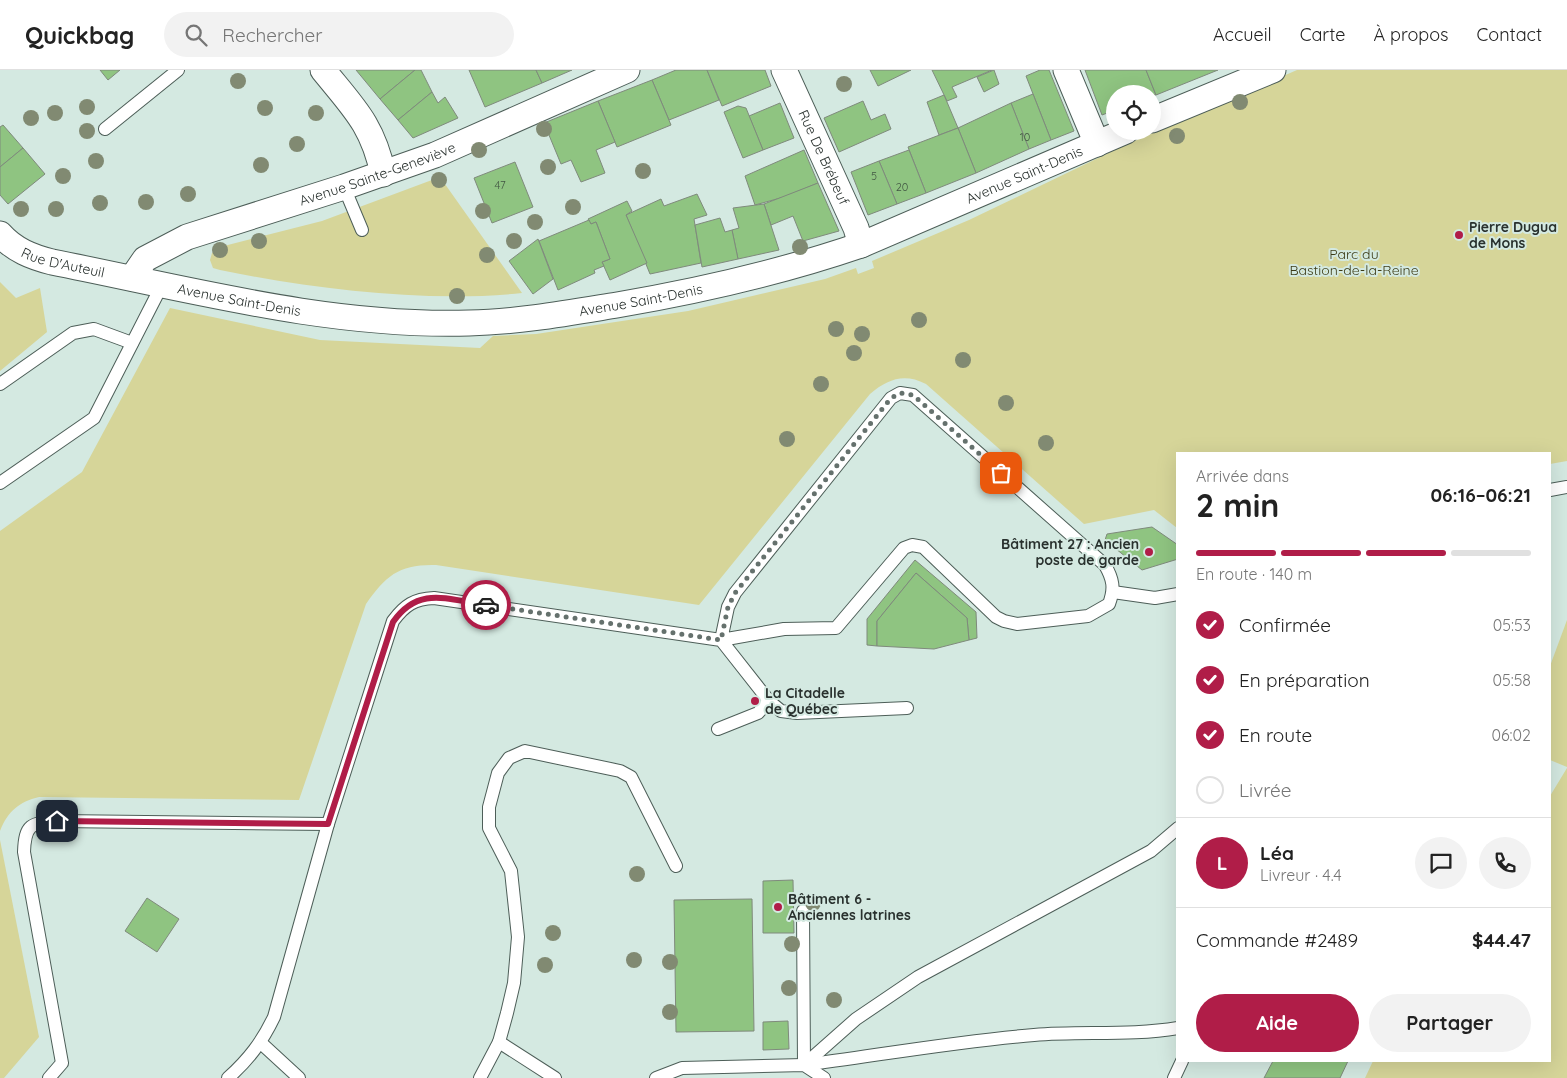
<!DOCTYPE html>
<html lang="fr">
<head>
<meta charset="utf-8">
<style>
	:root { --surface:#fff; --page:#f2f2f2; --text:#222; --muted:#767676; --line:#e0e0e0; --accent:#b01d48 }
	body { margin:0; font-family:Quicksand,sans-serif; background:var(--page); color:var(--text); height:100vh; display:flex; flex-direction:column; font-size:19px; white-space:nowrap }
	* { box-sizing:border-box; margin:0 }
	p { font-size:16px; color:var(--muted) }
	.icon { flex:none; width:28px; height:28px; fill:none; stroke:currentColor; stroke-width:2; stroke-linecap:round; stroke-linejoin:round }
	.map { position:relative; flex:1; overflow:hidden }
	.side { position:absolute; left:1176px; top:382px; width:375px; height:610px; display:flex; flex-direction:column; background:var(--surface); border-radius:0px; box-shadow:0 5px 20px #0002 }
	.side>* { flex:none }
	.tools { position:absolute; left:1106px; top:15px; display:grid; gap:10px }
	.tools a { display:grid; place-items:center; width:55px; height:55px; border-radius:50%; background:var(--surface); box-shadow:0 5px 20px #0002; font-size:25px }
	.pin { position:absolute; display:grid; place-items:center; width:42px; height:42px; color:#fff; margin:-21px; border-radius:10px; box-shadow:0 2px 8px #0006 }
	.courier { position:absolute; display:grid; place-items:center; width:50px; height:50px; margin:-25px; border:4px solid #b01d48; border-radius:50%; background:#fff; color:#222; box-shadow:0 1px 6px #0007 }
	.overview em { font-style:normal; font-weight:700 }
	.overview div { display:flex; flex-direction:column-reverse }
	.overview { display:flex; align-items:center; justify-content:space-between; height:85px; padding:0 20px }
	h1 { font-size:32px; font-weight:700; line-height:38px }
	.bar { display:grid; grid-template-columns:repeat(4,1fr); gap:8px 5px; align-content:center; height:60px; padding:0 20px }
	.bar i { height:6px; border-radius:4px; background:var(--line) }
	.bar .current { background:var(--accent) }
	.bar p { grid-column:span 4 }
	.line { display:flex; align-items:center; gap:12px; padding:0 20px; border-top:1px solid var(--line) }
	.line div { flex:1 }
	.round { display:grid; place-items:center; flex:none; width:52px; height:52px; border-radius:26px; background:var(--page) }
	ol { padding:0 20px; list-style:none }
	li { display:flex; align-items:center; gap:15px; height:55px }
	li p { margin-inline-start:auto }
	li .icon { padding:5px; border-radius:50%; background:var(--accent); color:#fff; stroke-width:4 }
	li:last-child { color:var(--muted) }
	li i { width:28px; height:28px; border:2px solid var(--line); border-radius:50% }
	.action { display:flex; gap:10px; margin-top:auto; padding:10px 20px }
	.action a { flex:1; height:58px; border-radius:30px; background:var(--accent); color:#fff; font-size:20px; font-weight:700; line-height:58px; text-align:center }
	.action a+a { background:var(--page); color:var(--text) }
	header { display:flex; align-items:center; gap:30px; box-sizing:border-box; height:70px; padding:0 25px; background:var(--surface); border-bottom:1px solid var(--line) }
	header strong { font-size:24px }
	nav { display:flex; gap:28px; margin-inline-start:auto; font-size:18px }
	.search { width:350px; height:45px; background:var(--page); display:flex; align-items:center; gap:12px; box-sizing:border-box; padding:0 18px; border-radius:28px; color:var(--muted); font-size:19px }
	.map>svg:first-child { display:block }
	.green { fill:#d6d599 }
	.building { fill:#8fc481; stroke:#7f8a7c }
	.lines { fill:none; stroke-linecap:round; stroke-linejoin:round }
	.lane-casing { stroke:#4d5e58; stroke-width:14 }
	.street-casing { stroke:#4d5e58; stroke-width:27 }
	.lane { stroke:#fff; stroke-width:12 }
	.street { stroke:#fff; stroke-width:25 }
	.tree { fill:#818a72 }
	.done { stroke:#65716d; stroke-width:5; stroke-dasharray:0 9 }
	.route { stroke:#b01d48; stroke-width:6 }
	.poi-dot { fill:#b01d48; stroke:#d4e9e1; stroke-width:2 }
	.labels { text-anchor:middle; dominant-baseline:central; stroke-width:4; stroke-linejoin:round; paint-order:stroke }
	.number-label { font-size:11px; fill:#425643 }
	.street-label { font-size:14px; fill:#29312e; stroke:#d4e9e1 }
	.poi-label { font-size:14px; font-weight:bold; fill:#29312e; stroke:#d4e9e1; text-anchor:start }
	.park-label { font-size:14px; fill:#3d3c17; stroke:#d4e9e1 }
</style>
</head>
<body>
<header>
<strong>Quickbag</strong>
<div class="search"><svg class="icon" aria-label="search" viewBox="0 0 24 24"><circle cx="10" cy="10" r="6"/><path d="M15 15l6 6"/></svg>Rechercher</div>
<nav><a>Accueil</a><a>Carte</a><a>À propos</a><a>Contact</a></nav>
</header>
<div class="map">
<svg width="1567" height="1008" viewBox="0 0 1567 1008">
	<rect width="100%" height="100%" fill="#d4e9e1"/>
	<!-- green -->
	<g class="green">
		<path d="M1297,0H1567V391L1550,394V384H1178L1177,458L1154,440L1084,454L926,314C904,303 888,309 870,324L699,535L436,495C400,494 386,505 366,534L299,730L39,727C19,732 8,741 0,761V461L82,402L170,238L320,270L480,278L493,266L536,264L688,241L825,209L856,198L858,204L874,198L872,191L969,150L1123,76Z"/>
		<path d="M440,107L522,223C427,233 313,219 220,200L213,198L210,190L212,183L220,177L322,151Z"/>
		<path d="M0,212L16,228L40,218L47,262L0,301Z"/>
		<path d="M1567,550V697L1550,690V596Z"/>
		<path d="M1567,698V1008H1365L1373,991H1550V726Z"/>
		<path d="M0,770L39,967L4,1008H0Z"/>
	</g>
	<!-- building -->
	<g class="building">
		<path d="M100,0H120L108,10Z"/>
		<path d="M356,0H415L380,29Z"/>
		<path d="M415,0H421L432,22L398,50L380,29Z"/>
		<path d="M469,0H536L542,13L485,37Z"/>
		<path d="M536,0H572L542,13Z"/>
		<path d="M676,0H707L719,30L669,50L652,10Z"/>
		<path d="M707,0H765L771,16L722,36Z"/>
		<path d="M870,0H911L878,16Z"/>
		<path d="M932,0H992L952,17L957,27L947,31Z"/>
		<path d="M994,0L999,14L984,22L977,7Z"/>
		<path d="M1040,0H1049L1074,61L1051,70L1026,6Z"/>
		<path d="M1085,0H1146L1156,25L1115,24V40L1102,45Z"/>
		<path d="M1146,0H1218L1156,25Z"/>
		<path d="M652,10L671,55L617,77L598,31Z"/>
		<path d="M432,22L438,33L445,27L458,48L413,68L398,50Z"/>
		<path d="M1033,24L1051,70L1029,79L1011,33Z"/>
		<path d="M944,25L958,58L939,65L927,32Z"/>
		<path d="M598,31L615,72L596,80L605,103L581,112L571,90L561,94L544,53Z"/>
		<path d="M863,31L871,50L885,44L891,59L839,82L824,48Z"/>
		<path d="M780,33L794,68L763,80L749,46Z"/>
		<path d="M1011,33L1029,79L976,103L958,58Z"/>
		<path d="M738,36L746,38L763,80L743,88L724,42Z"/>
		<path d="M3,55L23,78L0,97V57Z"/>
		<path d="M958,58L976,103L926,123L908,77Z"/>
		<path d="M23,78L45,104L8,134L0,125V97Z"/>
		<path d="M804,80L818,113L784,127L755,135L745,106Z"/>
		<path d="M909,80L926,123L897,134L879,91Z"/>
		<path d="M879,91L897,134L868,145L851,102Z"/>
		<path d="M515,92L533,137L492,153L474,108Z"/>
		<path d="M818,113L839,161L803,171L793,146L771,155L764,134Z"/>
		<path d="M697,124L707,145L694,149L701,193L650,204L626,145L661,129L664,136Z"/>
		<path d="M627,131L632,141L626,145L647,193L610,210L602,192L610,189L596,152L591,154L588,149Z"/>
		<path d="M764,134L779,180L738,189L732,160L739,158L733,138Z"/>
		<path d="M720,148L725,162L732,160L738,189L702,197L695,155Z"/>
		<path d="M589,150L591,154L596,152L610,189L602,192L604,196L594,200L595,203L558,220L539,171Z"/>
		<path d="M538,169L553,209L533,224L509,191Z"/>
		<path d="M1152,457L1178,475V489L1142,500L1105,470L1107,464Z"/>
		<path d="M915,490L976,542L977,568L969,570L967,548L916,503L877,551V576L867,575V549Z"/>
		<path d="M916,503L967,548L969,570L934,579L877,576V551Z"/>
		<path d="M793,810L794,863H763V811Z"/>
		<path d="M147,828L179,849L157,882L125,861Z"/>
		<path d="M752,829L754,961L676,962L674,830Z"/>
		<path d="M788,951L789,979L763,980V952Z"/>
		<path d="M1273,991H1348L1340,1008H1264Z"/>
	</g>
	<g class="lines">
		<!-- lane casing -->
		<g class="lane-casing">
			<g id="lane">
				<path d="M105,59L178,0"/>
				<path d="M344,117L362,160"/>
				<path d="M0,314L73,263L94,259L132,273"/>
				<path d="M0,413L94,348L162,215"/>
				<path d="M1550,420L1567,417"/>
				<path d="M1113,522L1155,528L1178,524"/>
				<path d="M718,659L758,643L769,631"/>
				<path d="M803,841L804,995"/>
				<path d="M499,972L555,1008"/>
				<path d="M261,973L299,1008"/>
				<path d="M804,995L856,949L918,907L1151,781L1178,758"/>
				<path d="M804,995C880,985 958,971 1034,965C1082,961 1130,966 1178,958"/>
				<path d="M49,1008L62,993L24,782C25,754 31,753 57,751L328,754"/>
				<path d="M228,1008C249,989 262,972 274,947L328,754L393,551C405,535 414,529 434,528L721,570L784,559L836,558L904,478L912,475L923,477L996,547L1004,551L1017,554L1088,546L1109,534C1115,518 1113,509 1105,495L913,325L900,323L891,328L735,523L728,537L721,570L769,631L781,641L797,643L907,638"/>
				<path d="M480,1008L499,972L507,943L514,913L518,867L511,801L489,758V737L498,703L509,688L525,681L620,701L631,707L676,796"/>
				<path d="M656,1008L682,998L804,995L824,1008"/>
				<path d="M1174,1008L1182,991"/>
			</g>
		</g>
		<!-- street casing -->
		<g class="street-casing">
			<g id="street">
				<path d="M323,0C353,37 373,55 383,104"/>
				<path id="s1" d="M784,0L856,158L861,175"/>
				<path d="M1066,0L1097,74"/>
				<path d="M1152,50L1273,0"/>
				<path id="s2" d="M0,164C14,180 32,187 52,192C189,219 328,257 469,253C519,252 568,243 617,235C699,221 782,202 861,175L1126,61"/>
				<path id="s3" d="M132,208L145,189L187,167L344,117L435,85L627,0"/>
			</g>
		</g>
		<!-- lane -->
		<use href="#lane" class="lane"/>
		<!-- street -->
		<use href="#street" class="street"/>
	</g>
	<!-- trees -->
	<g class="tree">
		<circle cx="238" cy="11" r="8"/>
		<circle cx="844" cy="14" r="8"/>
		<circle cx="1240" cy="32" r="8"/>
		<circle cx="87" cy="37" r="8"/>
		<circle cx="265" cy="38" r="8"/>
		<circle cx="55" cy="43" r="8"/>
		<circle cx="316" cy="43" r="8"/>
		<circle cx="31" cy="48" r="8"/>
		<circle cx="544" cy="59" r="8"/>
		<circle cx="87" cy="61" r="8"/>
		<circle cx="1177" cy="66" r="8"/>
		<circle cx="297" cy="74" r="8"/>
		<circle cx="479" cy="80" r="8"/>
		<circle cx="96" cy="91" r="8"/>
		<circle cx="261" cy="95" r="8"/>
		<circle cx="548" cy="97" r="8"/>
		<circle cx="643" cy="101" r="8"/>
		<circle cx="63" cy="106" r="8"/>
		<circle cx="439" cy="110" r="8"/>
		<circle cx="188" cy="124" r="8"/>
		<circle cx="146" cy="132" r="8"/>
		<circle cx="100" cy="133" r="8"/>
		<circle cx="573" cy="137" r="8"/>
		<circle cx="21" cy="139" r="8"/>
		<circle cx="56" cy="139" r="8"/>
		<circle cx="483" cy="141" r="8"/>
		<circle cx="535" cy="152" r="8"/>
		<circle cx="259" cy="171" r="8"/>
		<circle cx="514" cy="171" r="8"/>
		<circle cx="800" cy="177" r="8"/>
		<circle cx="220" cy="180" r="8"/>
		<circle cx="487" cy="185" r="8"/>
		<circle cx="457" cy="226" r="8"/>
		<circle cx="919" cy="250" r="8"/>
		<circle cx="836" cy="259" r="8"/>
		<circle cx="862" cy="264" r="8"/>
		<circle cx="854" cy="283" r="8"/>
		<circle cx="963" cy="290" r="8"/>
		<circle cx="821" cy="314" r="8"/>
		<circle cx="1006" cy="333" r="8"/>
		<circle cx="787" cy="369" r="8"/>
		<circle cx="1046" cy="373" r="8"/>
		<circle cx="637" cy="804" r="8"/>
		<circle cx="813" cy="833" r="8"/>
		<circle cx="553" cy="863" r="8"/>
		<circle cx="792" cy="874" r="8"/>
		<circle cx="634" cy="890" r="8"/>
		<circle cx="670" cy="892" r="8"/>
		<circle cx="545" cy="895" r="8"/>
		<circle cx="789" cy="918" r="8"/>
		<circle cx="834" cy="930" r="8"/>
		<circle cx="670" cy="942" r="8"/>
	</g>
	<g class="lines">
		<!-- done -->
		<path class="done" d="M486,535L721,570L728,537L735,523L891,328L900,323L913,325L1001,403"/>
		<!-- route -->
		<path class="route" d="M57,751L328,754L393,552C419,515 448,530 486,535"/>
	</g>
	<!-- markers -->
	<g class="poi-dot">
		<circle cx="1459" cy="165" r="5"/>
		<circle cx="1149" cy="482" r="5"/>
		<circle cx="755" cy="631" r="5"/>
		<circle cx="778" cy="837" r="5"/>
	</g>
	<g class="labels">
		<!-- number labels -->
		<g class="number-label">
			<text x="1025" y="67">10</text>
			<text x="874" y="106">5</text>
			<text x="500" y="115">47</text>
			<text x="902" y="117">20</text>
		</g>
		<!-- street labels -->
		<g class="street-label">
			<text stroke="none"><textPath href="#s1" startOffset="96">Rue De Brébeuf</textPath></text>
			<text stroke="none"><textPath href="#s3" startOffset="271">Avenue Sainte-Geneviève</textPath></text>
			<text stroke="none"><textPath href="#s2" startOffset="1061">Avenue Saint-Denis</textPath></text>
			<text stroke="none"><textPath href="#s2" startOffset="71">Rue D'Auteuil</textPath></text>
			<text stroke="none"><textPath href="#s2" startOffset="251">Avenue Saint-Denis</textPath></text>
			<text stroke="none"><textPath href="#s2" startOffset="656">Avenue Saint-Denis</textPath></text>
		</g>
		<!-- poi labels -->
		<g class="poi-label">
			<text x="1469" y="157">Pierre Dugua<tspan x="1469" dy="16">de Mons</tspan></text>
			<text x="1139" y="474" text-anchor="end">Bâtiment 27 : Ancien<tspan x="1139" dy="16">poste de garde</tspan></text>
			<text x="765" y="623">La Citadelle<tspan x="765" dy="16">de Québec</tspan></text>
			<text x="788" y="829">Bâtiment 6 -<tspan x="788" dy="16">Anciennes latrines</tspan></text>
		</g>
		<!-- park labels -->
		<g class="park-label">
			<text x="1354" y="184">Parc du<tspan x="1354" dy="16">Bastion-de-la-Reine</tspan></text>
		</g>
	</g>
</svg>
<div class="tools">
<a><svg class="icon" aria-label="locate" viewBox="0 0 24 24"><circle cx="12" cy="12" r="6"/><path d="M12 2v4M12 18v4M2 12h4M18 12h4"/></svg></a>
</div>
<div class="pin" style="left:1001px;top:403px;background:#ea580c"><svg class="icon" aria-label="bag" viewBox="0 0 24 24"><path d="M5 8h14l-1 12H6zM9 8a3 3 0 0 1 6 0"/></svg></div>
<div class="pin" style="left:57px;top:751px;background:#1f2937"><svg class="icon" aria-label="home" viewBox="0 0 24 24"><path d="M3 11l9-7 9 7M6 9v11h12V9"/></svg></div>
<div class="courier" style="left:486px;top:535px"><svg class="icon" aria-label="car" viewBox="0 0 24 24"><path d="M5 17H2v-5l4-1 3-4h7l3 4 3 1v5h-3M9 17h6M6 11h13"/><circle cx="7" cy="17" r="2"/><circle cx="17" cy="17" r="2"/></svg></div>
<section class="side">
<div class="overview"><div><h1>2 min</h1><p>Arrivée dans</p></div><em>06:16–06:21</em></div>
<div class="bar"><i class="current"></i><i class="current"></i><i class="current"></i><i></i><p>En route · 140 m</p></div>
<ol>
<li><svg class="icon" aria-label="check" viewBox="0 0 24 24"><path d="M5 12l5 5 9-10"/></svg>Confirmée<p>05:53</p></li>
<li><svg class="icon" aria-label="check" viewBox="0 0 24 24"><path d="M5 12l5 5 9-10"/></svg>En préparation<p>05:58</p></li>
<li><svg class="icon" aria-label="check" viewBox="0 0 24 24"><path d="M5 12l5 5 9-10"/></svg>En route<p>06:02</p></li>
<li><i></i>Livrée</li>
</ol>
<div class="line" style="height:90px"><b class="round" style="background:var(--accent);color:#fff">L</b><div><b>Léa</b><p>Livreur · 4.4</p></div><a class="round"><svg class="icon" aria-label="chat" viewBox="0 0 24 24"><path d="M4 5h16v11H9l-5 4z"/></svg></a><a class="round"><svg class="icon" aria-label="phone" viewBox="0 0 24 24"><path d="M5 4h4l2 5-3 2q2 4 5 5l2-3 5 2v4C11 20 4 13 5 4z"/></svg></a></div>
<div class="line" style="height:65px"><div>Commande #2489</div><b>$44.47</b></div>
<div class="action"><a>Aide</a><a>Partager</a></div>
</section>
</div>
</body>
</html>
